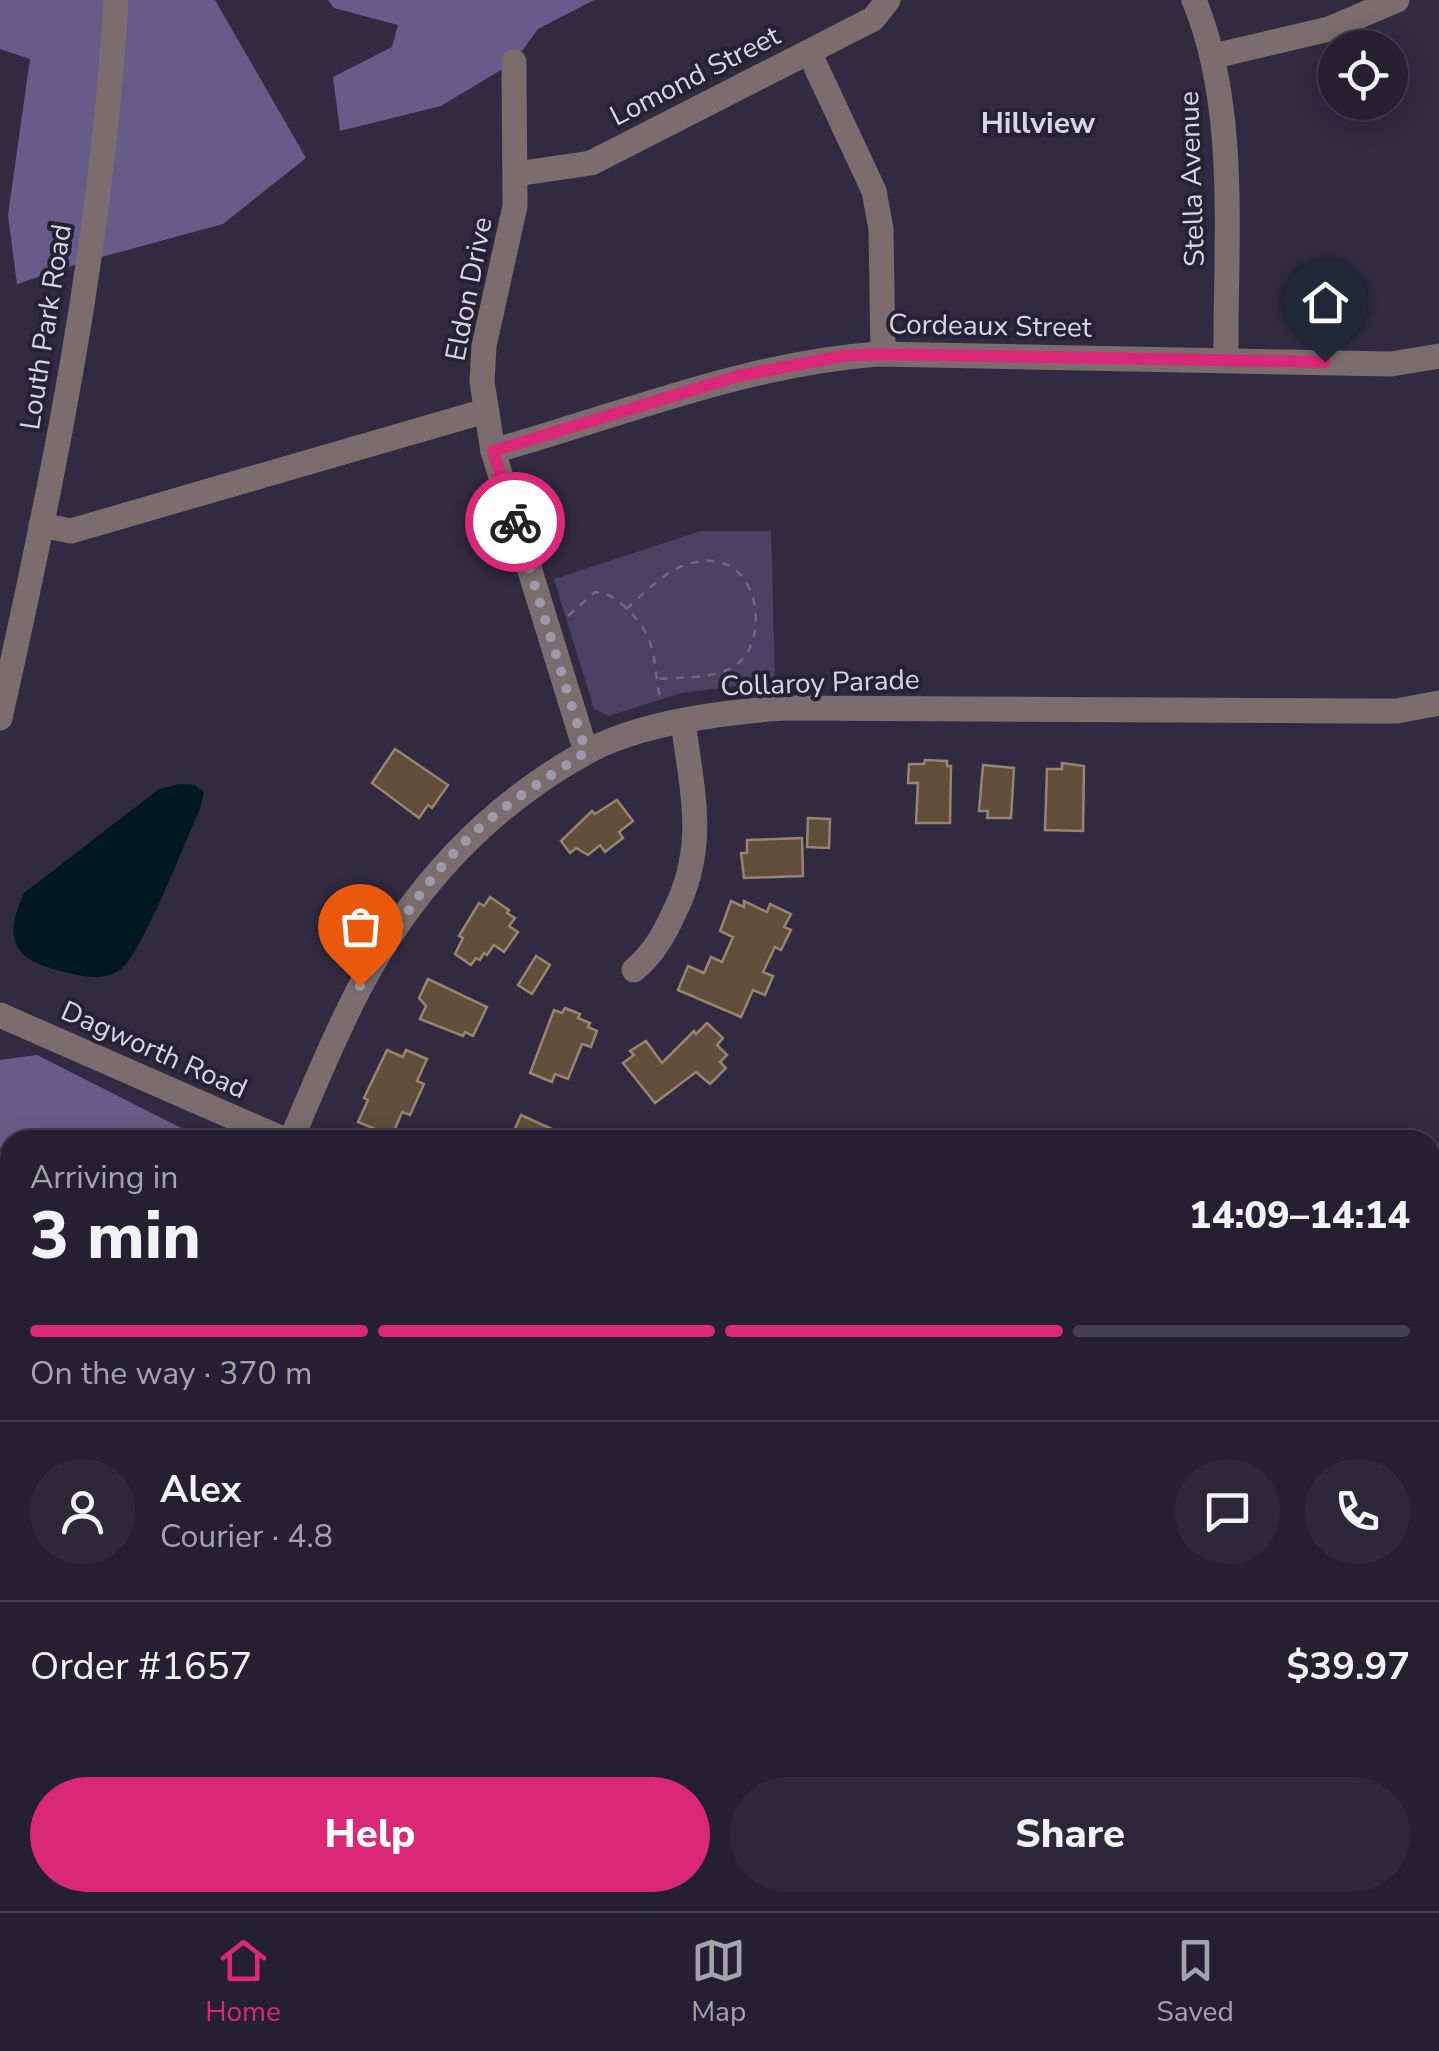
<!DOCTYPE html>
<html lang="en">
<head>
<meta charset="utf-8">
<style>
	:root { --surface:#242031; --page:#2c2839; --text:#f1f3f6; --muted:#a3a3ab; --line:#413e4d; --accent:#db2777 }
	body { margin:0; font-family:"Nunito Sans",sans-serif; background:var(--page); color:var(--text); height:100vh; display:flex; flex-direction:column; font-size:38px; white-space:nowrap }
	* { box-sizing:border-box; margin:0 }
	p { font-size:32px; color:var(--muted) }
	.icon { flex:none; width:55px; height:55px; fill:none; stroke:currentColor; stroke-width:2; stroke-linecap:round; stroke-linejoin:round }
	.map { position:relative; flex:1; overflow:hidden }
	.panel { position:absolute; left:0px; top:1130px; width:1440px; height:782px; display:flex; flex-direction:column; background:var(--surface); border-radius:30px 30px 0 0; box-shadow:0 5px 25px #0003,0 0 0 2px var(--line) }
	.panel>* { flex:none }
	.tools { position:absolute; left:1318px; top:30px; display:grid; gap:20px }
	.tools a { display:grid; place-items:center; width:90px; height:90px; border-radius:50%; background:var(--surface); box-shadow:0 5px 25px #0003,0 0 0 2px var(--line); font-size:50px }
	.pin { position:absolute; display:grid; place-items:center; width:85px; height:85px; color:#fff; margin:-102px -42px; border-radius:50% 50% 50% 0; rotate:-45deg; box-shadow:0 0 10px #0007 }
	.pin .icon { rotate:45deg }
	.courier { position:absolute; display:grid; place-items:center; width:100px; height:100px; margin:-50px; border:8px solid #db2777; border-radius:50%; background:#fff; color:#222; box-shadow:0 2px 12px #0007 }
	.summary em { font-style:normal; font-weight:800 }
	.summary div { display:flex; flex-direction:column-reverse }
	.summary { display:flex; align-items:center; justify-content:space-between; height:170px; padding:0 30px }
	h1 { font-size:65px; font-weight:800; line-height:75px }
	.bar { display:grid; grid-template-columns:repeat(4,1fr); gap:15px 10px; align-content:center; height:120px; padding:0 30px }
	.bar i { height:12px; border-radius:8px; background:var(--line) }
	.bar .current { background:var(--accent) }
	.bar p { grid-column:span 4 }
	.line { display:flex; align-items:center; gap:25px; padding:0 30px; border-top:2px solid var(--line) }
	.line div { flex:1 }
	.round { display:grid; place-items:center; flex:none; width:105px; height:105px; border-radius:52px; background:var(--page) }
	.cta { display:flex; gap:20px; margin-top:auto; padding:20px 30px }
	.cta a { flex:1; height:115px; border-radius:60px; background:var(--accent); color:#fff; font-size:40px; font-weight:800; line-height:115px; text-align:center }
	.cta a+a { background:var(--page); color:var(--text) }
	.tabs { display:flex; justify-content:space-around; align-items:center; height:140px; border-top:2px solid var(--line); background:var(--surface); font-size:28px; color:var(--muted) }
	.tabs a { display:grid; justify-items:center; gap:5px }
	.tabs .current { color:var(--accent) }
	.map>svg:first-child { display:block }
	.green { fill:#4a4264 }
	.forest { fill:#675c89 }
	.water { fill:#001824 }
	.building { fill:#604e3b; stroke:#98846f; stroke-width:2.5 }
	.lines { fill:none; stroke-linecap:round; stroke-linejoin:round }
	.path { stroke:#6e6a7d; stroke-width:2.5; stroke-dasharray:8 8; stroke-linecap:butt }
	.minor { stroke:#7b6d6d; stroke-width:25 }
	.done { stroke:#9e9aab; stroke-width:10; stroke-dasharray:0 18 }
	.route { stroke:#db2777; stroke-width:12 }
	.labels { text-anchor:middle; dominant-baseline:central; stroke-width:8; stroke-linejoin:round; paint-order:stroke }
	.street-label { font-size:28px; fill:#d9d6e4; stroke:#262236 }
	.neighbourhood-label { font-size:30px; font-weight:bold; fill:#d9d6e4; stroke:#262236 }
</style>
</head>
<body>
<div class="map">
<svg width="1439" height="1911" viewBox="0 0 1439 1911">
	<rect width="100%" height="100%" fill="#302b41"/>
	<!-- green -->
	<path class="green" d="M701,531H771L775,681L681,693L609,716L594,709L554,579Z"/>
	<!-- forest -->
	<g class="forest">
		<path d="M0,0H215L306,158L223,224L87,261L17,284L8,215L30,59L0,49Z"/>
		<path d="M328,0H594L538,29L514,62L441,106L340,131L333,77L392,47L398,25L334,8Z"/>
		<path d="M37,1055L205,1140H10V1245H0V1060Z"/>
	</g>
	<!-- water -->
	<path class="water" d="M179,784L195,785L204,792L200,809C185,841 143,952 121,969C106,981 85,977 69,973C18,962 0,945 24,893L159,789Z"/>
	<!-- building -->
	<g class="building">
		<path d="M395,749L448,785L432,808L428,805L419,818L372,783Z"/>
		<path d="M925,760L947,761V766H951L950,823H916L918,783H908L909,764H924Z"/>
		<path d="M1062,763L1084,766L1083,831L1045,830L1047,769H1062Z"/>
		<path d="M983,765L1014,768L1011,818H987L988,811H979Z"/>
		<path d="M617,800L633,821L619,832L623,838L605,852L600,845L588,855L576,848L570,853L561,841L592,811L595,814Z"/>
		<path d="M808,818L830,819L829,848L807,847Z"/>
		<path d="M802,838L803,876L744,878L741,853H747V840Z"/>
		<path d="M490,897L509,910L507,913L515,918L509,926L518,932L504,952L494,945L487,955L484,953L480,960L476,958L471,965L455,954L463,938L459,936L479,903L484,906Z"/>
		<path d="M731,901L744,907V901L767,912L770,904L791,914L784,927L791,930L781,950L775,947L763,972L773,976L765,995L753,990L741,1017L678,990L688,966L704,973L711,957L722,962L733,937L720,931Z"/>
		<path d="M536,956L550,965L532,994L518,985Z"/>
		<path d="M428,979L487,1007L473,1036L465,1032L463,1036L420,1019L426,1006L419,998Z"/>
		<path d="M565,1008L580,1014L578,1018L590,1023L588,1027L597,1031L591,1047L582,1044L568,1079L555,1074L552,1082L530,1073L554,1010L562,1013Z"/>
		<path d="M707,1023L723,1038L717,1045L727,1055L720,1062L726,1068L710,1084L696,1072L655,1103L623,1063L634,1055L630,1051L646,1041L662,1063L694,1031L696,1034Z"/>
		<path d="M387,1050L403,1057L406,1050L427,1059L417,1081L424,1084L410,1115L402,1112L392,1136L358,1122L368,1100L364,1098Z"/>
		<path d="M521,1115L576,1140H510Z"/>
	</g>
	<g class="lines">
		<!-- path -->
		<g class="path">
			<path d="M626,609C645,593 664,571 688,564C760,541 774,643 733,667C713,679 681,677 658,679"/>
			<path d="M568,616L595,592C608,593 615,598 624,606C660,639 651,659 661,702"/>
		</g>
		<!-- minor -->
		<g class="minor">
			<path d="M1194,0C1239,109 1225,243 1226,360"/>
			<path d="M809,52L874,191L881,229L883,354"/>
			<path d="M1214,56L1329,29L1397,0"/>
			<path d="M514,62L515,206L484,346L482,382L493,451L586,752"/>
			<path d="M516,174L591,163L873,19L888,0"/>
			<path d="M493,451C621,415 744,364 878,354L1391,364L1439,356"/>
			<path d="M41,525L71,531L485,411"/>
			<path d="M0,718C53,482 102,242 116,0"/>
			<path d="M634,970C653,954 664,935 674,913C708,846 692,792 683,721"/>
			<path d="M0,1015L285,1140"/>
			<path d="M291,1140C313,1089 334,1036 360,987C412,889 487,807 585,753C638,723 725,712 785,708L1367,711H1397L1439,703"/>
			<path d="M838,1911L847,1902"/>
		</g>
	</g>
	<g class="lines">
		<!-- done -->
		<path class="done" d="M360,986C395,930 428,875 477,830C511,800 549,777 586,752L515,522"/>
		<!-- route -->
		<path class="route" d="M515,522L493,451L738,376L842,356L878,354L1325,362"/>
	</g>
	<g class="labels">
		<!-- street labels -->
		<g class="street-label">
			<text transform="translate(695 76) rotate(-27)">Lomond Street</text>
			<text transform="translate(1192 179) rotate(-92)">Stella Avenue</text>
			<text transform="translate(469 289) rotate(-79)">Eldon Drive</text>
			<text transform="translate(990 326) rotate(1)">Cordeaux Street</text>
			<text transform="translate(46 327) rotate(-81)">Louth Park Road</text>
			<text transform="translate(820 683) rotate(-2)">Collaroy Parade</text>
			<text transform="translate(154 1050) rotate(24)">Dagworth Road</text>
		</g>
		<!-- neighbourhood labels -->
		<g class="neighbourhood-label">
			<text x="1038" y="123">Hillview</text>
		</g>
	</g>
</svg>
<div class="tools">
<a><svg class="icon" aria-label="locate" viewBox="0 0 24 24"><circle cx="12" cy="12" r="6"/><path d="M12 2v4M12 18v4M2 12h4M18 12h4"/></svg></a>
</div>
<div class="pin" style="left:360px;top:986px;background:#ea580c"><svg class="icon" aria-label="bag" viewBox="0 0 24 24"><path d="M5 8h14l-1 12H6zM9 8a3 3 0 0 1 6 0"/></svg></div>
<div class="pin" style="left:1325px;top:362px;background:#1f2937"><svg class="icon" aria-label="home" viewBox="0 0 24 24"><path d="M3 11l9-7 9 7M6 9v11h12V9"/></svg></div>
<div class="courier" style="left:515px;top:522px"><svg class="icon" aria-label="bike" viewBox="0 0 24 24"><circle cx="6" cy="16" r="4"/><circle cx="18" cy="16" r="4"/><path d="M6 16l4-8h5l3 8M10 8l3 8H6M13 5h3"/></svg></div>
<section class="panel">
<div class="summary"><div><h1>3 min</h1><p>Arriving in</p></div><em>14:09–14:14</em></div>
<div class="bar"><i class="current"></i><i class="current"></i><i class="current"></i><i></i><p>On the way · 370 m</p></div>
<div class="line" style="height:180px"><a class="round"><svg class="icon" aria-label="person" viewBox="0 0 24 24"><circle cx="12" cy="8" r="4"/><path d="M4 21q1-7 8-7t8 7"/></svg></a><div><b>Alex</b><p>Courier · 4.8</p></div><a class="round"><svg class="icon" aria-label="chat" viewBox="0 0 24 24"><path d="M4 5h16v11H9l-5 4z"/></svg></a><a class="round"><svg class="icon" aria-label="phone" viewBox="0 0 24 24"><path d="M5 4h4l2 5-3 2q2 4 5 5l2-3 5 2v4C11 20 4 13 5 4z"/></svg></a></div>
<div class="line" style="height:130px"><div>Order #1657</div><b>$39.97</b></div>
<div class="cta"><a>Help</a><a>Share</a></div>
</section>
</div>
<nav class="tabs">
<a class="current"><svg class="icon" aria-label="home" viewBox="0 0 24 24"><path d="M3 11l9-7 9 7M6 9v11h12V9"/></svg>Home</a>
<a><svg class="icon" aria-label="map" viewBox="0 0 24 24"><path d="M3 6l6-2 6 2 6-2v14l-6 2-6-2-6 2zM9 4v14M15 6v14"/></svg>Map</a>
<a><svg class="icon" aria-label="saved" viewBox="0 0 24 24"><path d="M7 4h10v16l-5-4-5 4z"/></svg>Saved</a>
</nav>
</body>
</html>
